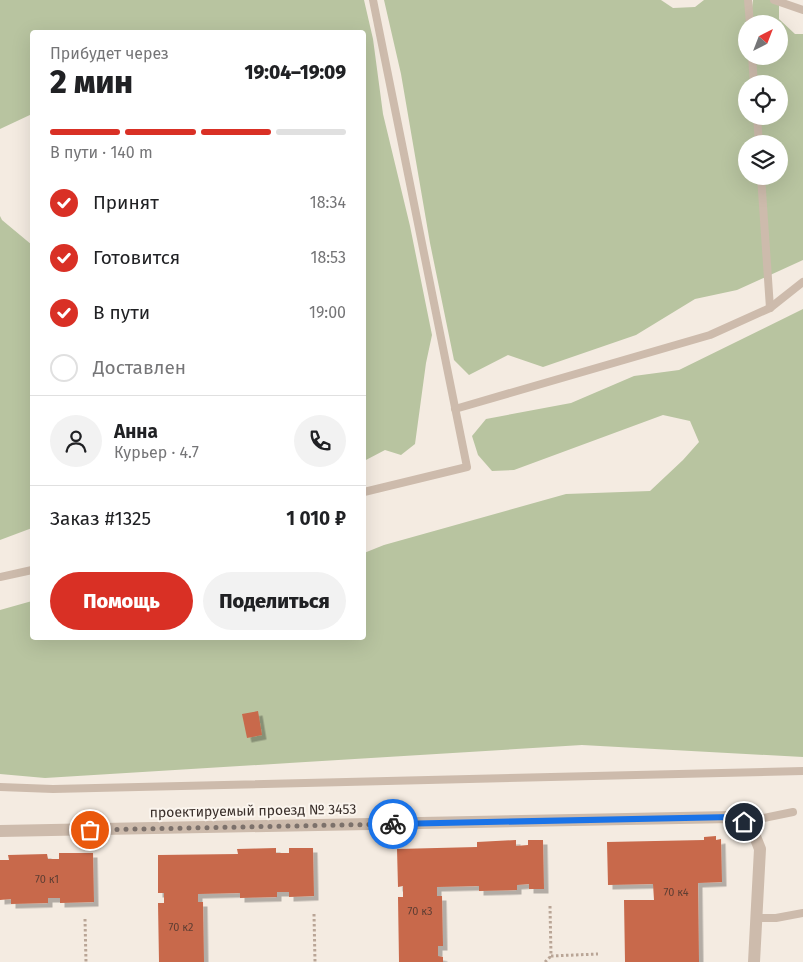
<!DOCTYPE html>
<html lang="ru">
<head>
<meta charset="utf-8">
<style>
	:root { --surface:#fff; --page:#f2f2f2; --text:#202124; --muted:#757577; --line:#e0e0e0; --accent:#d93025 }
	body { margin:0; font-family:"Fira Sans",sans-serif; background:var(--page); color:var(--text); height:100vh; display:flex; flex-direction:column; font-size:19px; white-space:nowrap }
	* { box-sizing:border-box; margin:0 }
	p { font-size:16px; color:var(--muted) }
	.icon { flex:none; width:28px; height:28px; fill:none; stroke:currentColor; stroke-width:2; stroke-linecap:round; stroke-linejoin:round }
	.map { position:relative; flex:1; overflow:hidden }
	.panel { position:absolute; left:30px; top:30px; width:336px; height:610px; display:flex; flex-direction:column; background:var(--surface); border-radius:5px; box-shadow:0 5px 20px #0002 }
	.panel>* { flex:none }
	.needle { width:32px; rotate:42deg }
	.tools { position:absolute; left:738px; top:15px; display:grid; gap:10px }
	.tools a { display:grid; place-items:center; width:50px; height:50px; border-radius:50%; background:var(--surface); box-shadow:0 5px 20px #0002; font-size:25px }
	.pin { position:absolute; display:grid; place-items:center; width:42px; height:42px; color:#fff; margin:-21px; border:2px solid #fff; border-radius:50%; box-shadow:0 1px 5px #0007 }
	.courier { position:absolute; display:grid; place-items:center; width:50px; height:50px; margin:-25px; border:4px solid #1a73e8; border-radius:50%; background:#fff; color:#222; box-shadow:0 1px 6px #0007 }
	.summary em { font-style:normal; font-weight:800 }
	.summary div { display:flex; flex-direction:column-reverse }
	.summary { display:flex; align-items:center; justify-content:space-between; height:85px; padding:0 20px }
	h1 { font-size:32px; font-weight:800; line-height:38px }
	.bar { display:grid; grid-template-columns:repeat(4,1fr); gap:8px 5px; align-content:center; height:60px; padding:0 20px }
	.bar i { height:6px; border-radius:4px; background:var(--line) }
	.bar .active { background:var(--accent) }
	.bar p { grid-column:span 4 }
	.line { display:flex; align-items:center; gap:12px; padding:0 20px; border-top:1px solid var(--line) }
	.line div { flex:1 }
	.round { display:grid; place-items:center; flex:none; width:52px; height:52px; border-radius:26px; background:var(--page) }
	ol { padding:0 20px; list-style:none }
	li { display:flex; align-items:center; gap:15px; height:55px }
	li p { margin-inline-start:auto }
	li .icon { padding:5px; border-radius:50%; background:var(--accent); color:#fff; stroke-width:4 }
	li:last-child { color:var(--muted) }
	li i { width:28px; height:28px; border:2px solid var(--line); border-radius:50% }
	.primary-button { display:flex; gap:10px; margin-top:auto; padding:10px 20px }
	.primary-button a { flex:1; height:58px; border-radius:30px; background:var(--accent); color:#fff; font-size:20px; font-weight:800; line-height:58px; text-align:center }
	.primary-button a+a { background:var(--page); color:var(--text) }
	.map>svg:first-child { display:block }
	.green { fill:#b8c4a0; fill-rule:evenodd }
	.building { fill:#c8694b; filter:url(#shadow) }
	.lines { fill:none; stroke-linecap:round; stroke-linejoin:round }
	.path { stroke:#b9a596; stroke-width:3; stroke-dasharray:2.5 2.5; stroke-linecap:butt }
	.lane { stroke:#cdbbac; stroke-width:8 }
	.street { stroke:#cdbbac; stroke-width:12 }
	.done { stroke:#7c716b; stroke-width:5; stroke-dasharray:0 9 }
	.route { stroke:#1a73e8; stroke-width:6 }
	.labels { text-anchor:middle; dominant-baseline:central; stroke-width:4; stroke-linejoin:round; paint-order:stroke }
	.number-label { font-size:11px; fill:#5e3e33 }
	.street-label { font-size:14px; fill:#3b302b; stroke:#fbf5ee }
</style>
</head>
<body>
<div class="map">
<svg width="803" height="962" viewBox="0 0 803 962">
	<defs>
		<filter id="shadow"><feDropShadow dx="4.5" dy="4.5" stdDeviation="0" flood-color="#0004"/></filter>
	</defs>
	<rect width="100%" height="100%" fill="#f4ebe1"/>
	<!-- green -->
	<g class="green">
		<path d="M0,0H364L373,39L383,114L410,226L432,335L426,363L415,444L401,455L385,450L364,461V32H32V114L0,129Z"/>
		<path d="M384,0H661L673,8L695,7L704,0H748L751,15L753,0H779V19L795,34H803V260L737,290L695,299L636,335L543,367L508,355L469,375L454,360L430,243L401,74ZM746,24H779V56H746ZM746,84H779V116H746ZM746,144H779V176H746Z"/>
		<path d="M0,216L2,220L32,245V528L0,540Z"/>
		<path d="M803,309V757L582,745L45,778L0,774V610L32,601V638H364V553L384,545L566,494L650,491L683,460L699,442L690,421L663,415L514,470L492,471L478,455L472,436L486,419L571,403L634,376L679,370Z"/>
	</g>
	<!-- building -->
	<g class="building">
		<path d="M258,711L262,735L247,738L242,714Z"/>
		<path d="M716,836V840L721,839L722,882L698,883L699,962H625L624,900H654L653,884L608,885L607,842L704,840V837Z"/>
		<path d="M516,840V846L528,845V840H543L544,889H529V884L517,885V890L479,891V886L437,887V896H442L443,946H438V956L443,957V962H399L398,897H403V886L398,887L397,849L477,847V842Z"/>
		<path d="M276,848V853H289V848H313L314,896L289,897V892H277V897L240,898V893L198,894V902H203L204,962H159L158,903H164V893H158V855L238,854L237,849Z"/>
		<path d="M59,853H93L94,902L60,903V898H48V903L11,904V899L0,900V860H9L8,855L47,854L48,859H59Z"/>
	</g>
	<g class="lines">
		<!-- path -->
		<g class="path">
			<path d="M550,906L551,956L598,954"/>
			<path d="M314,914L315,962"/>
			<path d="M85,919L86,962"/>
			<path d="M545,962L551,956"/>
		</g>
		<!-- lane -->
		<g class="lane">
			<path d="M748,0L750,24"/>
			<path d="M774,0L803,10"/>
			<path d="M752,56L754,84"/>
			<path d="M757,116L759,144"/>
			<path d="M761,176L770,308"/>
			<path d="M455,409L710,335L770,308L803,282"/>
			<path d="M364,492L467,467L373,0"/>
			<path d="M0,577L32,570"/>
			<path d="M0,787L53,789L803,771"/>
			<path d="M744,822L793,812"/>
			<path d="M757,918H776L803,913"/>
		</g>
		<!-- street -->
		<path class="street" d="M0,831L732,817L744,822L752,829L760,849L754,962"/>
	</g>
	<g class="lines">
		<!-- done -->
		<path class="done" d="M90,830L393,824"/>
		<!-- route -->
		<path class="route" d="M393,824L732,817L744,822"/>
	</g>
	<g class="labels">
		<!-- number labels -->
		<g class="number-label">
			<text x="47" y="879">70 к1</text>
			<text x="676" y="892">70 к4</text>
			<text x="420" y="911">70 к3</text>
			<text x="181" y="927">70 к2</text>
		</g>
		<!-- street labels -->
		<g class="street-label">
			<text transform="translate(253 811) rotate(-1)">проектируемый проезд № 3453</text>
		</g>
	</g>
</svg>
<div class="tools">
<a><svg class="needle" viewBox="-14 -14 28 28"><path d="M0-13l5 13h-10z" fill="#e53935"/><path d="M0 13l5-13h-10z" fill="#757577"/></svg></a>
<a><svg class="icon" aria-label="locate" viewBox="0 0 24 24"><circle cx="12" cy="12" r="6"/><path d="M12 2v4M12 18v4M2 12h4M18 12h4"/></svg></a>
<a><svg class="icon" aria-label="layers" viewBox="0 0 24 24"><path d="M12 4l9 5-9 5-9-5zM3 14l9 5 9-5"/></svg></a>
</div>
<div class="pin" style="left:90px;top:830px;background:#ea580c"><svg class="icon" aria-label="bag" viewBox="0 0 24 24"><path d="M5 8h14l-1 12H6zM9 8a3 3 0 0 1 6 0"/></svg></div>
<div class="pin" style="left:744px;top:822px;background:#1f2937"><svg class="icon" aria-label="home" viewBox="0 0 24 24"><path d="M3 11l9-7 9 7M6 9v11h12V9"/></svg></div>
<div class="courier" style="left:393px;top:824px"><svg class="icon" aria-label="bike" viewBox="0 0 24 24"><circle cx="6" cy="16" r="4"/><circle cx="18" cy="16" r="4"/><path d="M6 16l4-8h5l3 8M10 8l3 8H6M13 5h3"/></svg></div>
<section class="panel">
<div class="summary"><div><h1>2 мин</h1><p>Прибудет через</p></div><em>19:04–19:09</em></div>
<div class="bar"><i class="active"></i><i class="active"></i><i class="active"></i><i></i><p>В пути · 140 m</p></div>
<ol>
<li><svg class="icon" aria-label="check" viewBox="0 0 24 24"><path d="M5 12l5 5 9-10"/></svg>Принят<p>18:34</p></li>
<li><svg class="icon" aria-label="check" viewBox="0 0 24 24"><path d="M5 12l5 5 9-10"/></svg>Готовится<p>18:53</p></li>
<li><svg class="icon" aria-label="check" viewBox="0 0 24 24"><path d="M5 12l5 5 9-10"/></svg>В пути<p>19:00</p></li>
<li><i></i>Доставлен</li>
</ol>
<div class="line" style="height:90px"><a class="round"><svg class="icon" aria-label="person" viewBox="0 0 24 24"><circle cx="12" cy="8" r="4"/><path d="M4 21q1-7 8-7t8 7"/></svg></a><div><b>Анна</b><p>Курьер · 4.7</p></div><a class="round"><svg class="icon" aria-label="phone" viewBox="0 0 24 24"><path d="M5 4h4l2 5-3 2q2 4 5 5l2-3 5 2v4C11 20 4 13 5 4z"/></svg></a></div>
<div class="line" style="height:65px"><div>Заказ #1325</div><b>1 010 ₽</b></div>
<div class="primary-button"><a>Помощь</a><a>Поделиться</a></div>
</section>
</div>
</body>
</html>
